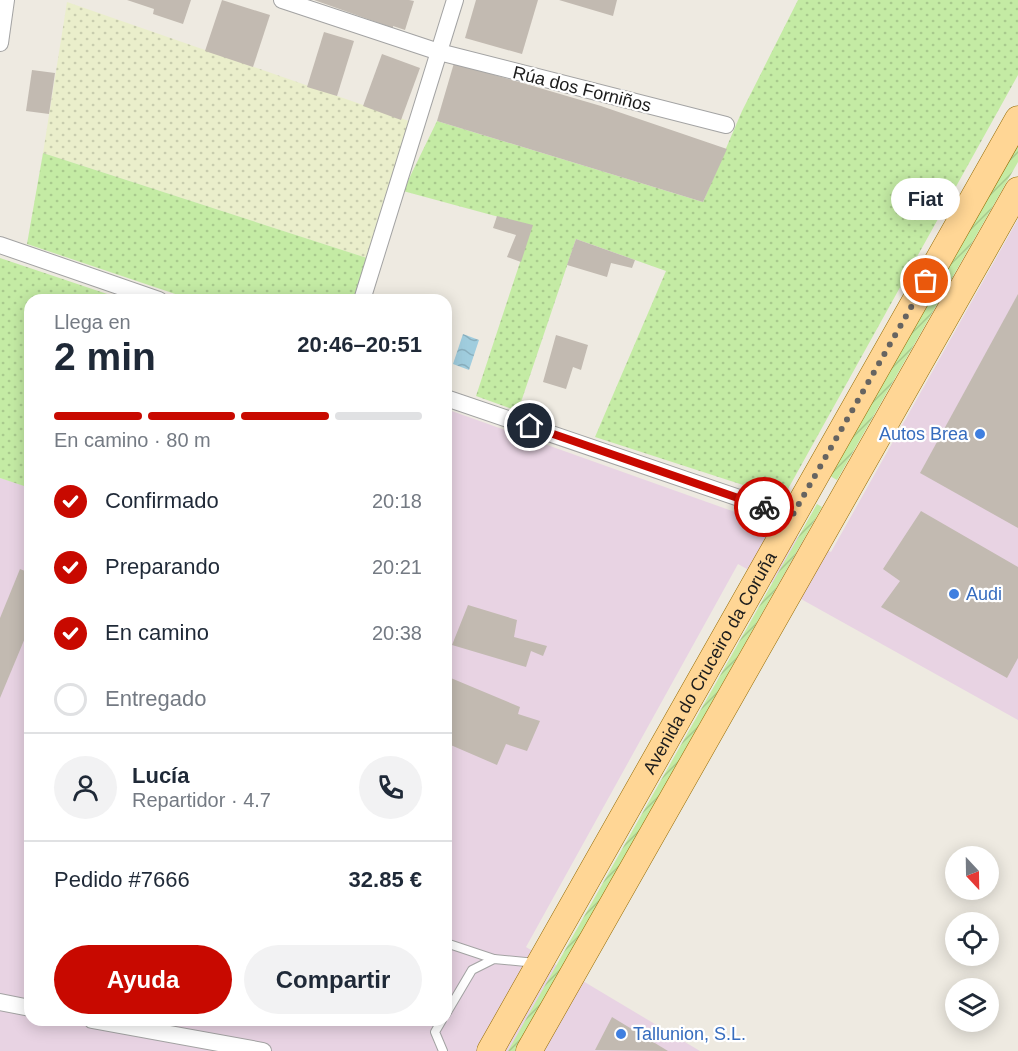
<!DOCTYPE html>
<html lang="es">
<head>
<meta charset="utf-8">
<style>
	:root { --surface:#fff; --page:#f2f2f3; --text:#1f2937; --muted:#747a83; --line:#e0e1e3; --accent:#c80900 }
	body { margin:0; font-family:Arial,sans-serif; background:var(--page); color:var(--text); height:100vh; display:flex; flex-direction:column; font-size:22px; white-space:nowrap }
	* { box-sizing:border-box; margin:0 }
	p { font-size:20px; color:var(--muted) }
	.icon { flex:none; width:33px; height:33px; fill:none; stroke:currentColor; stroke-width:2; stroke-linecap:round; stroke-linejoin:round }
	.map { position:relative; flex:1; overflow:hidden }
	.panel { position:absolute; left:24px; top:294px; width:428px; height:732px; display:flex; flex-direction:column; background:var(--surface); border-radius:18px; box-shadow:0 3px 15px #0003 }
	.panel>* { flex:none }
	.needle { width:39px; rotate:158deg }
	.fabs { position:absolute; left:945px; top:846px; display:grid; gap:12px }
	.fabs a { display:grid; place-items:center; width:54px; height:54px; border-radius:50%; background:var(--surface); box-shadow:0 3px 15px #0003; font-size:30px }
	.pin { position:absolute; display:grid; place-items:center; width:51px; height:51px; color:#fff; margin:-26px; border:3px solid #fff; border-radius:50%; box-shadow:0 2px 6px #0007 }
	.courier { position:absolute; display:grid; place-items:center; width:60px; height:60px; margin:-30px; border:4px solid #c80900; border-radius:50%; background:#fff; color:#222; box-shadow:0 2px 8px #0007 }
	.bubble { position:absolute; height:42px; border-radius:21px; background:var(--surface); box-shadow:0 3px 15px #0003; font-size:20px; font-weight:800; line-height:42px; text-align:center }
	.headline em { font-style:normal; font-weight:800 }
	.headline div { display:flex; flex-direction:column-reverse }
	.headline { display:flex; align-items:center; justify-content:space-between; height:102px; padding:0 30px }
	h1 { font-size:39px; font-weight:800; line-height:45px }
	.bar { display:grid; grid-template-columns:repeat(4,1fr); gap:9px 6px; align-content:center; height:72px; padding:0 30px }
	.bar i { height:8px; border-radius:4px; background:var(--line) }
	.bar .current { background:var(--accent) }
	.bar p { grid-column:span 4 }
	.line { display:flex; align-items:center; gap:15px; padding:0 30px; border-top:2px solid var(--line) }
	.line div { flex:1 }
	.round { display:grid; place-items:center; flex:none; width:63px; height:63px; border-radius:32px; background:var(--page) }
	ol { padding:0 30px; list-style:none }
	li { display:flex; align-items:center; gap:18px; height:66px }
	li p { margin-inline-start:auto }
	li .icon { padding:6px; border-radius:50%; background:var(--accent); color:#fff; stroke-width:4 }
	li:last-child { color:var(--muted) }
	li i { width:33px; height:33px; border:3px solid var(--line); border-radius:50% }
	.cta { display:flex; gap:12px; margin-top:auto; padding:12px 30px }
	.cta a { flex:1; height:69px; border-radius:36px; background:var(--accent); color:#fff; font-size:24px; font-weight:800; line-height:69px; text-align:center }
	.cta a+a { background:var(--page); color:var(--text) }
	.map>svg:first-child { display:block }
	.industrial { fill:#e8d3e3 }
	.farmland { fill:url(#farmland-dots) }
	.grass { fill:url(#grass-dots) }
	.garden { fill:url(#garden-furrows) }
	.water { fill:url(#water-waves) }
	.building { fill:#c2bab1 }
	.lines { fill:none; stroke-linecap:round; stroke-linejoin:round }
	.service-casing { stroke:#a3a3a3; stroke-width:10 }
	.minor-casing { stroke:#a3a3a3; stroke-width:18 }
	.primary-casing { stroke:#946a00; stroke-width:27 }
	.service { stroke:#fff; stroke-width:8 }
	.minor { stroke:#fff; stroke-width:16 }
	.primary { stroke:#ffd695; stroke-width:26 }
	.done { stroke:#666461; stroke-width:6; stroke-dasharray:0 10.8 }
	.route { stroke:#c80900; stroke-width:8 }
	.shop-dot { fill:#3f7fe0; stroke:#fff; stroke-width:2 }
	.labels { text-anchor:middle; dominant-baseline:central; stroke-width:4.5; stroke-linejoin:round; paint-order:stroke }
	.street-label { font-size:18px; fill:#1c1c1c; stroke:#fff }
	.shop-label { font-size:18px; fill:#366cbe; stroke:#fff; text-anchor:start }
</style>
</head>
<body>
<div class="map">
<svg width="1018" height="1051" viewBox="0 0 1018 1051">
	<defs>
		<pattern id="farmland-dots" width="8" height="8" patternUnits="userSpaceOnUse" patternTransform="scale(1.5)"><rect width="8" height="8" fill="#eaeecb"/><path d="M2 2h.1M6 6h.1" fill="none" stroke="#c8ccae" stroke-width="1.8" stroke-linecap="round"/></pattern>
		<pattern id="grass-dots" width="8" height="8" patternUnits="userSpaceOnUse" patternTransform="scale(1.5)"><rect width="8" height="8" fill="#c4eba4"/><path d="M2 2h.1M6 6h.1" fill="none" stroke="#a8c98d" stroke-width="1.8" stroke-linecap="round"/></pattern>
		<pattern id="garden-furrows" width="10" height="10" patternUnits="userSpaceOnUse" patternTransform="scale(1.5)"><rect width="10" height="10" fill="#c4eba4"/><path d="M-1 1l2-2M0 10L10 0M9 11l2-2" fill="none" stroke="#a8c98d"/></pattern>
		<pattern id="water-waves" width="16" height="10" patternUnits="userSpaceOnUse" patternTransform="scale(1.5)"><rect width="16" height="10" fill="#a0cdde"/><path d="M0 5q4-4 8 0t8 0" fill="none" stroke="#89afbe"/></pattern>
	</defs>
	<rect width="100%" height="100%" fill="#eeeae1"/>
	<!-- industrial -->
	<path class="industrial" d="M1018,219V720L738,564L526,947L700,1051H0V478L30,487V1020H446V409L763,522L831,552Z"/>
	<!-- farmland -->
	<path class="farmland" d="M67,2L409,121L367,258L43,153Z"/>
	<!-- grass -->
	<g class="grass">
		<path d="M798,0H1018V75L783,498L595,437L666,271L576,239L518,411L476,396L532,226L403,191L437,121L703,202L742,111Z"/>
		<path d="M43,153L367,258L355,300H193L27,244Z"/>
		<path d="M0,258L125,300H30V488L0,478Z"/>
	</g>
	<!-- garden -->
	<g class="garden">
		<path d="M1018,145V162L837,480L830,476Z"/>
		<path d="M817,504L822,507L515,1051H508Z"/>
	</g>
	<!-- water -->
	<path class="water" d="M463,334L479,340L469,370L453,364Z"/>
	<!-- building -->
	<g class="building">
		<path d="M127,0H191L183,24L153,14L154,9Z"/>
		<path d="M222,0L270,15L253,67L205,51Z"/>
		<path d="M314,0H409L414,1L405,30L393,26V28Z"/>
		<path d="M476,0H538L522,54L465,38Z"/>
		<path d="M559,0H617L613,16Z"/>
		<path d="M324,32L354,41L337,96L307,87Z"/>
		<path d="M382,54L420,68L401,120L363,106Z"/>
		<path d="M454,63L601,106L727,149L703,202L437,121Z"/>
		<path d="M32,70L55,73L49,114L26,111Z"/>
		<path d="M497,216L533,225L521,262L507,257L516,235L493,228Z"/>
		<path d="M576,239L635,260L632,268L611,263L607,277L567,265Z"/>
		<path d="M1018,294V528L920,473Z"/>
		<path d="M556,335L588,345L581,370L573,367L566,389L543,382Z"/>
		<path d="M921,511L1018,567V658L1007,678L881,607L900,581L883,569Z"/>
		<path d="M20,569L30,573V626L0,698V618Z"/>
		<path d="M468,605L517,620L514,637L547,646L543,656L531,651L526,667L452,645Z"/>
		<path d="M446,676L520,707L518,714L540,721L527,751L506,744L497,765L446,743Z"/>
		<path d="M612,1017L668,1051L595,1050Z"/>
	</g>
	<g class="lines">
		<!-- service casing -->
		<g class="service-casing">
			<g id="service">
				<path d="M446,943L494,959"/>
				<path d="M446,1014L472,970L494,959L536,963"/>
				<path d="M442,1020L435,1032L443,1051"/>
			</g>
		</g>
		<!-- minor casing -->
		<g class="minor-casing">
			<g id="minor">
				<path d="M282,0L439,52L726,125"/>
				<path d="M0,43L6,0"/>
				<path d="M0,245L159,300"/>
				<path d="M362,300L455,0"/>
				<path d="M446,398L792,516"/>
				<path d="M0,1002L30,1008"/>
				<path d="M92,1020L263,1051"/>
			</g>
		</g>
		<!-- primary casing -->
		<g class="primary-casing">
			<g id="primary">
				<path id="s1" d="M490,1051L1018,119"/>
				<path d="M529,1051L1018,190"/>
			</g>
		</g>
		<!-- service -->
		<use href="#service" class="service"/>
		<!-- minor -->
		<use href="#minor" class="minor"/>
		<!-- primary -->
		<use href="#primary" class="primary"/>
	</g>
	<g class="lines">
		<!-- done -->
		<path class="done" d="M764,507L792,516L926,281"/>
		<!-- route -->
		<path class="route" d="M530,426L764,507"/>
	</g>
	<!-- markers -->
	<g class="shop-dot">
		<circle cx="980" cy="434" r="6"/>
		<circle cx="954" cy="594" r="6"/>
		<circle cx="621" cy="1034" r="6"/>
	</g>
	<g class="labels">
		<!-- street labels -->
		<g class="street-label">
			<text transform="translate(582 89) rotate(14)">Rúa dos Forniños</text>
			<text stroke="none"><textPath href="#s1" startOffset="446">Avenida do Cruceiro da Coruña</textPath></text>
		</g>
		<!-- shop labels -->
		<g class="shop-label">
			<text x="968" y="434" text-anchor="end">Autos Brea</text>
			<text x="966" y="594">Audi</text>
			<text x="633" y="1034">Tallunion, S.L.</text>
		</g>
	</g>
</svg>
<div class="fabs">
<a><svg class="needle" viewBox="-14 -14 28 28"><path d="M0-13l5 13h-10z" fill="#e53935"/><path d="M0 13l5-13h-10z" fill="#747a83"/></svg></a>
<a><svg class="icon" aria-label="locate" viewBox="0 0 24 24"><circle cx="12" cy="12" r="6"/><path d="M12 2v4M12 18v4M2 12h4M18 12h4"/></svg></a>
<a><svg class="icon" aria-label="layers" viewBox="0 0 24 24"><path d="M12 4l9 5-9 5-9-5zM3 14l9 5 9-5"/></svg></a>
</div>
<div class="pin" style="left:926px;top:281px;background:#ea580c"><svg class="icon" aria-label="bag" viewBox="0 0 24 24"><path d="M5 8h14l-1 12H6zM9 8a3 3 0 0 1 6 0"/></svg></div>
<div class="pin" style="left:530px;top:426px;background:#1f2937"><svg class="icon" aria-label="home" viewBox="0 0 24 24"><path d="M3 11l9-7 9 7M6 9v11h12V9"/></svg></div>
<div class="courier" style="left:764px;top:507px"><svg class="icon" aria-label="bike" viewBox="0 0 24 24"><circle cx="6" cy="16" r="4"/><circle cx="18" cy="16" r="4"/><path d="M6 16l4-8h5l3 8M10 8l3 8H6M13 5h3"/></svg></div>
<div class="bubble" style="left:891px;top:178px;width:69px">Fiat</div>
<section class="panel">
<div class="headline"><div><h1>2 min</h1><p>Llega en</p></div><em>20:46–20:51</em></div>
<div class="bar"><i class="current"></i><i class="current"></i><i class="current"></i><i></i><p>En camino · 80 m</p></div>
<ol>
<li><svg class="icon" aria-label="check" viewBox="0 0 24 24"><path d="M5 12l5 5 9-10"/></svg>Confirmado<p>20:18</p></li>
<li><svg class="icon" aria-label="check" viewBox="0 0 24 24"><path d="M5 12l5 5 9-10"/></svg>Preparando<p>20:21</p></li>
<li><svg class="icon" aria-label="check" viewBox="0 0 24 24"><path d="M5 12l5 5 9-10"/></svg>En camino<p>20:38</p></li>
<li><i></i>Entregado</li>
</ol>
<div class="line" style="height:108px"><a class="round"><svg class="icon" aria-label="person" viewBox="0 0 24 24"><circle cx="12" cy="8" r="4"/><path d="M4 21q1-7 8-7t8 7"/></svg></a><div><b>Lucía</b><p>Repartidor · 4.7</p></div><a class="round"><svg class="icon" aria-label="phone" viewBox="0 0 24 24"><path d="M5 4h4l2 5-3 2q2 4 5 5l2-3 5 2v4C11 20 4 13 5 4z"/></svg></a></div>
<div class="line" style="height:78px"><div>Pedido #7666</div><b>32.85 €</b></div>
<div class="cta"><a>Ayuda</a><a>Compartir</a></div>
</section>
</div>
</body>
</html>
